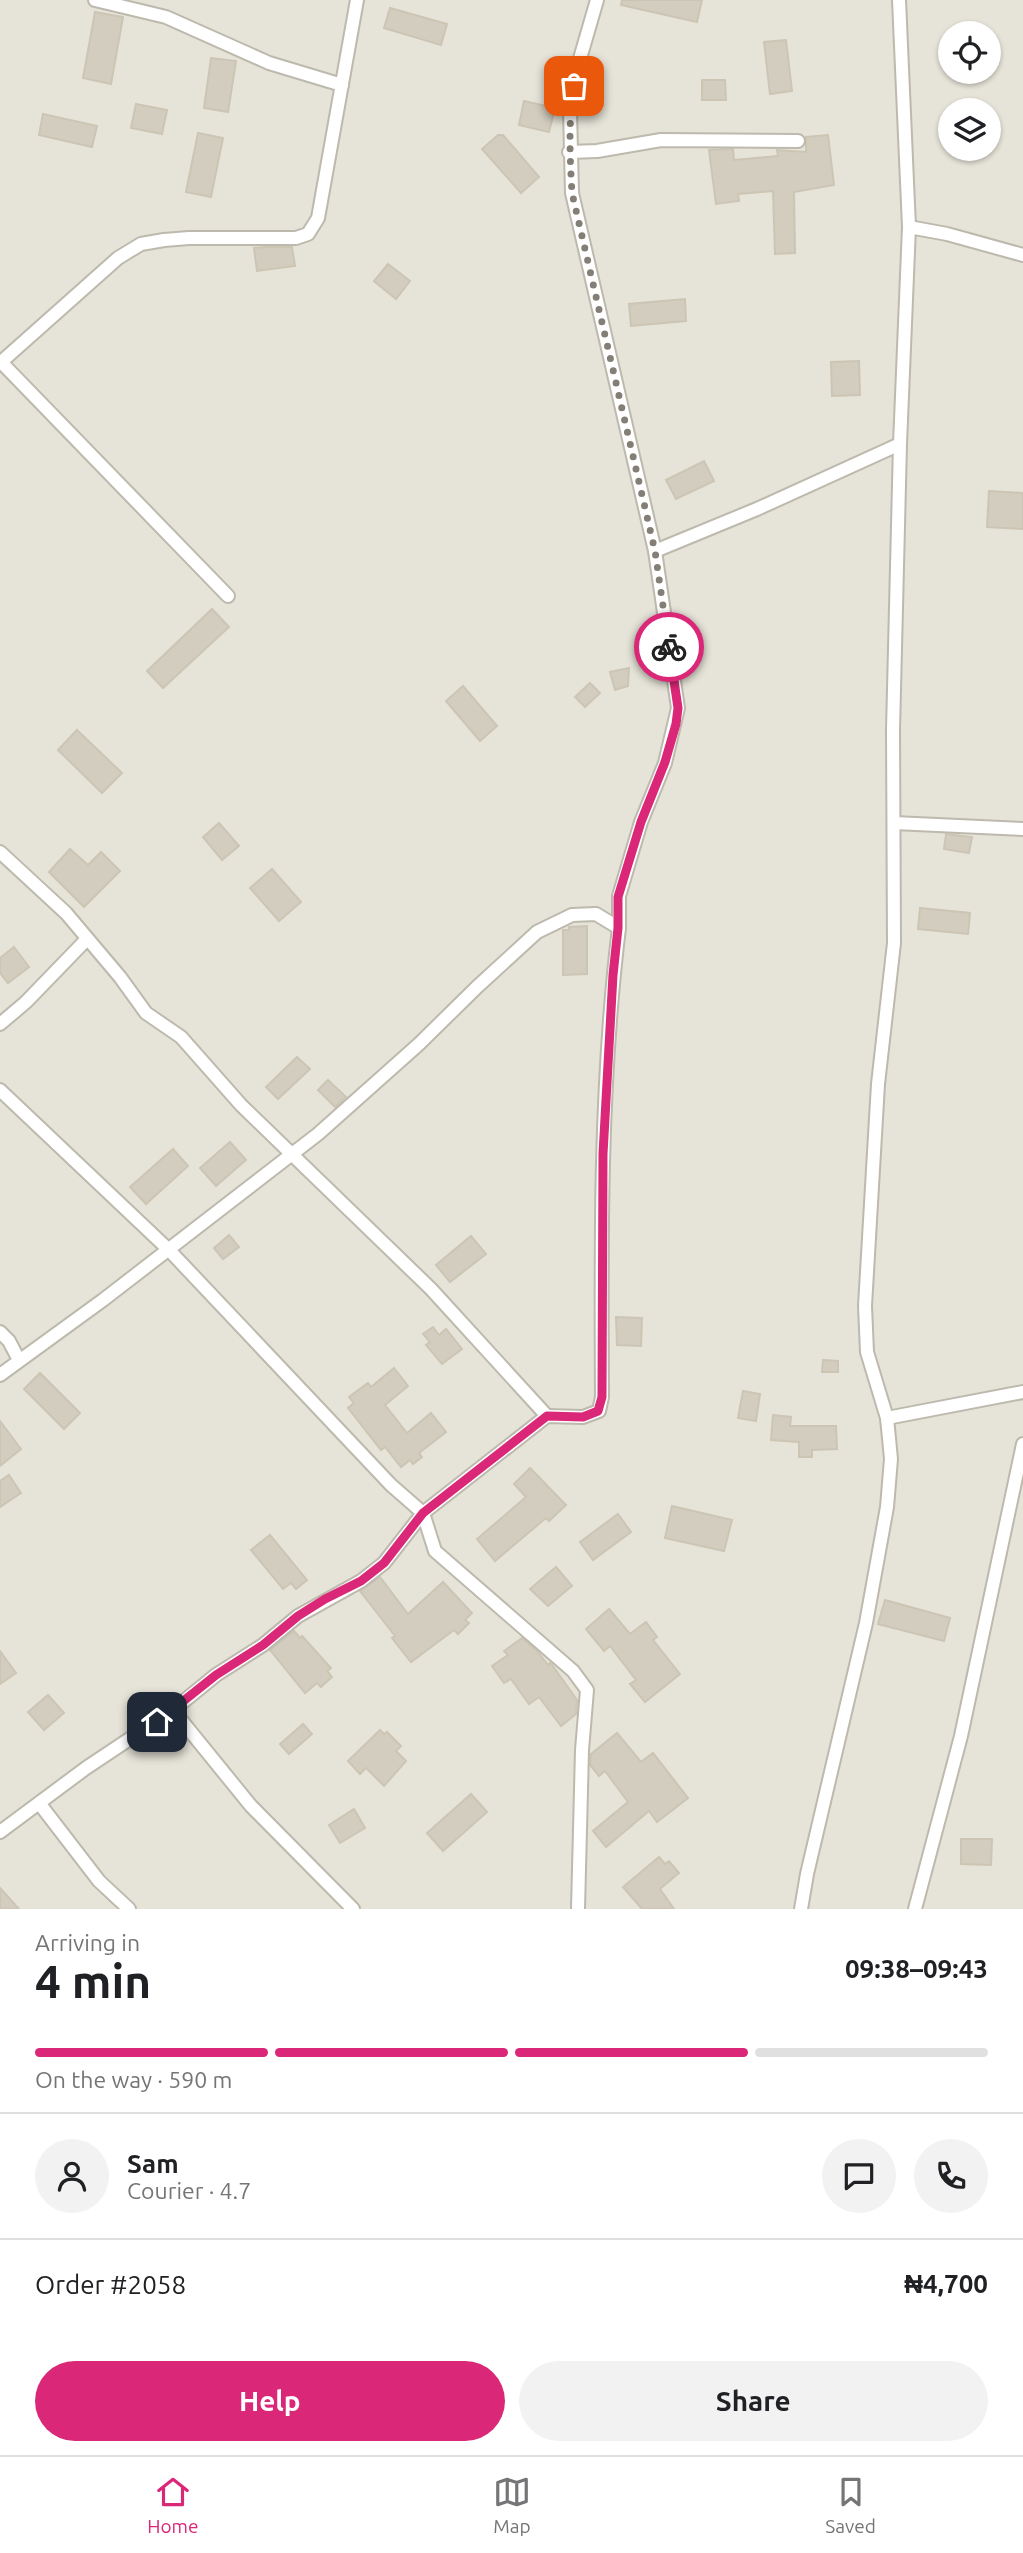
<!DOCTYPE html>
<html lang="en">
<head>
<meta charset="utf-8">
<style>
	:root { --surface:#fff; --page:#f2f2f2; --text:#202124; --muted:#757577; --line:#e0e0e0; --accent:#db2777 }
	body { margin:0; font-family:Ubuntu,sans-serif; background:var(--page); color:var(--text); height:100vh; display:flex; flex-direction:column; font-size:26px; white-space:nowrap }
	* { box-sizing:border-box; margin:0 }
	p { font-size:23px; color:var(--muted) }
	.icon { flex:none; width:38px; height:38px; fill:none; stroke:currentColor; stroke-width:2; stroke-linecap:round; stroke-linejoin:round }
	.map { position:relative; height:1909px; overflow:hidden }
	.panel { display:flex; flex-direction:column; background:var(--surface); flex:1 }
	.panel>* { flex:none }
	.tools { position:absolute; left:938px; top:21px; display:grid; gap:14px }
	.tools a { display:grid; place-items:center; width:63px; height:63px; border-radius:50%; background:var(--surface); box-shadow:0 2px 5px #0004; font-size:35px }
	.pin { position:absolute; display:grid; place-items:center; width:60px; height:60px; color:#fff; margin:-30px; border-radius:14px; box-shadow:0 4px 10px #0006 }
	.courier { position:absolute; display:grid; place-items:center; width:70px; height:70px; margin:-35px; border:5px solid #db2777; border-radius:50%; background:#fff; color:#222; box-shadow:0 2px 9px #0007 }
	.head em { font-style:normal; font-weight:600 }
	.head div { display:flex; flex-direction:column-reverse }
	.head { display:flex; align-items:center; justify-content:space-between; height:119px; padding:0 35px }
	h1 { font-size:46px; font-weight:600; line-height:52px }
	.bar { display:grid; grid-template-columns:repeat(4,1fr); gap:10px 7px; align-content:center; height:84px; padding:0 35px }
	.bar i { height:9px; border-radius:5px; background:var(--line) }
	.bar .on { background:var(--accent) }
	.bar p { grid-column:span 4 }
	.line { display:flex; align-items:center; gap:18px; padding:0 35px; border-top:2px solid var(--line) }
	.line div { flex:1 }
	.round { display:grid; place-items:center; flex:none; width:74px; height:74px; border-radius:37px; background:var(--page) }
	.primary-button { display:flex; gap:14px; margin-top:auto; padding:14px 35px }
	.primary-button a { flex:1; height:80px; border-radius:42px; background:var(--accent); color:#fff; font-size:28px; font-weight:600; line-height:80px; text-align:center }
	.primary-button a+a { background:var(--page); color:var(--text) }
	.dock { display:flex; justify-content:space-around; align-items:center; height:98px; border-top:2px solid var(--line); background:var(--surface); font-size:19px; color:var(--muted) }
	.dock a { display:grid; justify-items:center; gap:4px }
	.dock .on { color:var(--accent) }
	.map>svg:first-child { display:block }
	.residential { fill:#e6e3d8; fill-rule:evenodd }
	.building { fill:#d3cdc0; stroke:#cdc5b4; stroke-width:2 }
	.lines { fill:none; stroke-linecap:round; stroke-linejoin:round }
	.street-casing { stroke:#bdb9ad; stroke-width:16 }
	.street { stroke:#fff; stroke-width:12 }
	.done { stroke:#837f76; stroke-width:7; stroke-dasharray:0 12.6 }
	.route { stroke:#db2777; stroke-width:9 }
</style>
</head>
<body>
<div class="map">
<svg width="1023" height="1909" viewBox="0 0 1023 1909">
	<rect width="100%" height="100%" fill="#f3f1e9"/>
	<!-- residential -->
	<path class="residential" d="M0,0H1023V1909H0ZM950,33H989V72H950ZM950,110H989V149H950Z"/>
	<!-- building -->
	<g class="building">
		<path d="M622,0H702L697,22L621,5Z"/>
		<path d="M390,8L447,24L441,45L384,28Z"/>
		<path d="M95,12L123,17L111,84L83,78Z"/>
		<path d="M786,40L792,91L770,94L764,42Z"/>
		<path d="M211,58L236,61L228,112L204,108Z"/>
		<path d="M702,80H725L726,100H702Z"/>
		<path d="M524,101L555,108L549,132L519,125Z"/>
		<path d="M136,104L167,110L162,134L131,128Z"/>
		<path d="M43,114L97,126L92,147L39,135Z"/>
		<path d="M198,133L223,138L211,197L186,192Z"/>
		<path d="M498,135H503L539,177L521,193L482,149Z"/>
		<path d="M828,135L834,185L794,192L795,253L775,254L773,191L738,194L739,201L716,204L709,150L733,149L734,160L778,156L777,150L806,152V137Z"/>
		<path d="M265,247H292L295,266L257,271L254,248Z"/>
		<path d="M388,264L410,281L396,299L374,281Z"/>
		<path d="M685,299L686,321L631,326L629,304Z"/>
		<path d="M859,361L860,395L832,396L831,362Z"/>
		<path d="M704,461L714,481L676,499L666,480Z"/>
		<path d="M989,491L1023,493V529L987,527Z"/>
		<path d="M212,609L229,627L163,688L147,671Z"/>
		<path d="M629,668L628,686L615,690L610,672Z"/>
		<path d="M590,683L600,693L585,707L575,697Z"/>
		<path d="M463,686L497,726L480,741L446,701Z"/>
		<path d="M77,730L122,773L102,793L58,750Z"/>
		<path d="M219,823L239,846L222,860L203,837Z"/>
		<path d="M946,834L972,837L969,853L944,849Z"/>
		<path d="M70,849L88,865L101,852L120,871L84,907L49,872Z"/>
		<path d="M272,869L301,902L279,921L250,888Z"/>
		<path d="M920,908L970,913L968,934L918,929Z"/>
		<path d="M587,926V974L563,975V930H569V927Z"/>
		<path d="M14,947L29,967L8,983L0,973V958Z"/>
		<path d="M297,1057L310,1069L278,1099L266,1087Z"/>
		<path d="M328,1080L346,1097L335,1107L318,1090Z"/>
		<path d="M230,1142L246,1160L216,1186L200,1168Z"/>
		<path d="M173,1149L188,1166L146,1204L130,1187Z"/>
		<path d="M229,1235L239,1247L223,1259L214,1248Z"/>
		<path d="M471,1236L486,1254L450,1282L436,1265Z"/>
		<path d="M616,1317L642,1318L641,1346L617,1345Z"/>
		<path d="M433,1327L439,1335L446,1329L462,1349L442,1364L426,1345L430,1342L423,1334Z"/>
		<path d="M823,1360L838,1361V1372H822Z"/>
		<path d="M394,1368L408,1386L385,1405L407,1433L431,1413L446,1432L419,1453L422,1457L413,1464L410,1460L401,1467L385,1447L381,1450L348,1408L354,1403L349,1397L368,1383L371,1387Z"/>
		<path d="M40,1373L80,1413L64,1429L24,1389Z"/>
		<path d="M743,1391L760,1394L756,1421L738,1418Z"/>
		<path d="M773,1415L791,1417L790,1426H836L837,1449L812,1450V1457H799V1442L771,1440Z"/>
		<path d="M0,1421L21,1449L0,1466Z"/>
		<path d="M530,1468L566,1505L549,1521L546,1518L495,1561L477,1539L526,1497L514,1484Z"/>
		<path d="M9,1475L21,1493L0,1507V1481Z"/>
		<path d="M672,1506L732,1520L724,1551L665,1538Z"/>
		<path d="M618,1514L631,1532L593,1560L580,1542Z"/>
		<path d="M270,1535L307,1580L296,1589L291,1583L283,1589L251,1550Z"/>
		<path d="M556,1567L572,1586L548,1606L530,1589Z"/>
		<path d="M380,1577L408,1614L443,1582L472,1613L465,1620L469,1623L458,1634L454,1630L411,1662L392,1638L395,1636L360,1591Z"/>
		<path d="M885,1600L950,1618L944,1641L878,1624Z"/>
		<path d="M609,1609L630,1634L646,1622L657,1637L653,1640L680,1674L645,1702L630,1684L636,1680L610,1646L604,1651L586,1629Z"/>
		<path d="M294,1631L300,1638L302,1636L331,1668L327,1671L332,1677L321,1687L317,1683L305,1693L270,1650Z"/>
		<path d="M522,1638L537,1651L548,1665L550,1663L552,1665L577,1700L576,1714L561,1726L539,1697L529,1704L511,1679L504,1683L492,1666L508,1655L504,1651Z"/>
		<path d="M0,1651L16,1673L0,1684Z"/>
		<path d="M48,1695L64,1713L44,1730L28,1712Z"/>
		<path d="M303,1724L312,1734L289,1754L280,1744Z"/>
		<path d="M380,1730L384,1734L387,1732L401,1746L396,1751L406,1761L384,1786L366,1768L360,1774L348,1761Z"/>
		<path d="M617,1733L641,1762L653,1753L688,1798L657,1822L649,1811L606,1847L593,1831L628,1802L605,1771L599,1776L590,1765L591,1754Z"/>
		<path d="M471,1794L487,1812L443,1851L427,1833Z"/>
		<path d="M354,1809L365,1828L340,1843L329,1825Z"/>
		<path d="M961,1839H992L991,1865L961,1864Z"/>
		<path d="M659,1857L665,1864L669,1861L679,1873L660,1889L674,1909H642L623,1887Z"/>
		<path d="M0,1888L19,1909H0Z"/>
	</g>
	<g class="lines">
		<!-- street casing -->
		<g class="street-casing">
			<g id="street">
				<path d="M95,0L166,17L269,63L342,85"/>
				<path d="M899,0L909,227L900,444"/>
				<path d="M569,152L597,151L661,140L798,141"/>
				<path d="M909,227L947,234L1023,255"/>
				<path d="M0,361L228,596"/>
				<path d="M0,363L118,258L141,244L164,240L189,238H296L308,234L318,218L357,0"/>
				<path d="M655,551L757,509L900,444L893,730L894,943L878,1084L865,1306L867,1352L887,1418L891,1459L887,1507L866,1623L807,1874L801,1909"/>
				<path d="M894,823L1023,829"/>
				<path d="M0,852L66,913L120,977L146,1013L181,1037L241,1105L431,1289L547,1416"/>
				<path d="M0,1024L26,1002L86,940"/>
				<path d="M0,1090L169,1250L391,1485L423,1513L435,1551L573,1671L587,1690L582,1750L578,1909"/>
				<path d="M0,1332L9,1341L19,1360"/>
				<path d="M0,1375L103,1300L318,1134L419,1044L477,987L537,932L572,915L596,914L619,928V896L641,822L665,763L678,708L655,551L572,193L570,110L579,62L597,0"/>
				<path d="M887,1418L1023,1392"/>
				<path d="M173,1710L251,1806L353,1909"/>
				<path d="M39,1803L99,1881L129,1909"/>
				<path d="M0,1832L86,1768L173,1710L216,1675L263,1645L298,1616L361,1581L384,1563L423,1513L547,1416L583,1417L599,1411L602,1397C601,1241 600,1083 619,928"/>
				<path d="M915,1909L961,1736L1023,1444"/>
			</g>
		</g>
		<!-- street -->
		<use href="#street" class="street"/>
	</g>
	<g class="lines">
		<!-- done -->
		<path class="done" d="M574,86C568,122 570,157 572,193L655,551L669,647"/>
		<!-- route -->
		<path class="route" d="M157,1722L216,1675L263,1645L298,1616L325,1599L361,1581L384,1563L423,1513L547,1416L583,1417L598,1411L602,1397L603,1154L613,975L618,928V897L641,822L665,762L676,724L678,708L669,647"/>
	</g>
</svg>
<div class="tools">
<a><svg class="icon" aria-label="locate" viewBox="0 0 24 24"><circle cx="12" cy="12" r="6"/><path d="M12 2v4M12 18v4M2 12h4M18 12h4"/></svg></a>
<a><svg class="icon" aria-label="layers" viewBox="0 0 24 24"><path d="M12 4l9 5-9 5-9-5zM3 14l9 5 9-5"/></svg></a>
</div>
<div class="pin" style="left:574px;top:86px;background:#ea580c"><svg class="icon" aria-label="bag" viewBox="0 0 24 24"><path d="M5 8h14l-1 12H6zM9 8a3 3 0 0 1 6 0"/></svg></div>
<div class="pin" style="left:157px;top:1722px;background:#1f2937"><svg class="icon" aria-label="home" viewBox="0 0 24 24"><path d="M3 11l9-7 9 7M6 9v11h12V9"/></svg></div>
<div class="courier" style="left:669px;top:647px"><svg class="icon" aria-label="bike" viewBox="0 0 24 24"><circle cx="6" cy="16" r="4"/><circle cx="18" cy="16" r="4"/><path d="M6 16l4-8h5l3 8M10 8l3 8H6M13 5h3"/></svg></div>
</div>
<section class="panel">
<div class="head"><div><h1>4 min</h1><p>Arriving in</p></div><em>09:38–09:43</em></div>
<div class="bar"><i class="on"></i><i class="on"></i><i class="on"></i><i></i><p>On the way · 590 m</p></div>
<div class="line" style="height:126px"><a class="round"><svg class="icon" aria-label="person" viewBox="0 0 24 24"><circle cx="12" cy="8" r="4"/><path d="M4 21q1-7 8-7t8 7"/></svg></a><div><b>Sam</b><p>Courier · 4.7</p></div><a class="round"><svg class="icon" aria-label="chat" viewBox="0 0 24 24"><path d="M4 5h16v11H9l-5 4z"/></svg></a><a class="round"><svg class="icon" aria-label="phone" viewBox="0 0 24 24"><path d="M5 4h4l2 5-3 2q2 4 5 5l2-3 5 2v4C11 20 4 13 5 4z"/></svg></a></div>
<div class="line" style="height:91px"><div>Order #2058</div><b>₦4,700</b></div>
<div class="primary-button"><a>Help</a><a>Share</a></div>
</section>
<nav class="dock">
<a class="on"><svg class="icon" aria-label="home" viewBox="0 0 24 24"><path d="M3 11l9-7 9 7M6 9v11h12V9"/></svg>Home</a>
<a><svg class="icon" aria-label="map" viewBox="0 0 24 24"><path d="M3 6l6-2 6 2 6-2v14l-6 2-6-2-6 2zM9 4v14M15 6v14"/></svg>Map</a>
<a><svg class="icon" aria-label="saved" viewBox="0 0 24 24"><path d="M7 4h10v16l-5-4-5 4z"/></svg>Saved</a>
</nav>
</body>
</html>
